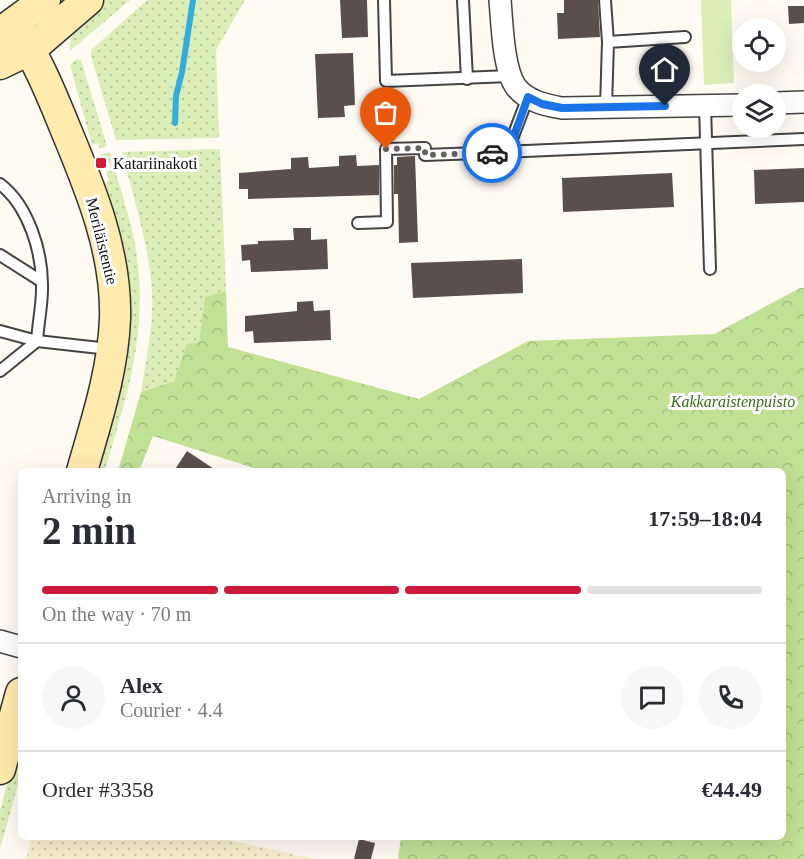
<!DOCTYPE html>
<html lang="en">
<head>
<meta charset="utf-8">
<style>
	:root { --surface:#fff; --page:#f7f7f7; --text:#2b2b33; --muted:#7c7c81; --line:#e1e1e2; --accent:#cf193a }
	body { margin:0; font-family:"Times New Roman",serif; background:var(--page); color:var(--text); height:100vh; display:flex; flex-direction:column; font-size:22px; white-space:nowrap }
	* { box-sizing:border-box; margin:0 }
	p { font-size:20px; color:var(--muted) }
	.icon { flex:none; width:33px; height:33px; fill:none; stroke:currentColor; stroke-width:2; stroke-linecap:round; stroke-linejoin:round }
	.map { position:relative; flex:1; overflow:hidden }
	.sheet { position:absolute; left:18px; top:468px; width:768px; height:372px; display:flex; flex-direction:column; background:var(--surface); border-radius:9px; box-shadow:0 6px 24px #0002 }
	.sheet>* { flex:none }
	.buttons { position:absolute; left:732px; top:18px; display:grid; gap:12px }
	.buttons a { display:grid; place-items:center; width:54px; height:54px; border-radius:50%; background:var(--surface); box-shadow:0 6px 24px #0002; font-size:30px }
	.pin { position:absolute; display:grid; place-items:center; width:51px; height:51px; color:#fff; margin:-62px -26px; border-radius:50% 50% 50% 0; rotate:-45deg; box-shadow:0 0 6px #0007 }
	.pin .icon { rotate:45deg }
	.courier { position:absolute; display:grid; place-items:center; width:60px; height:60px; margin:-30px; border:4px solid #1a73e8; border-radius:50%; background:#fff; color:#222; box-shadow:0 2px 8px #0007 }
	.overview em { font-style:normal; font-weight:700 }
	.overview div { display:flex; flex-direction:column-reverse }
	.overview { display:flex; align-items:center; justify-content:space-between; height:102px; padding:0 24px }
	h1 { font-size:39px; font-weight:700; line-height:45px }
	.bar { display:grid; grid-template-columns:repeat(4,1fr); gap:9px 6px; align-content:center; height:72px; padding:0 24px }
	.bar i { height:8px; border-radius:4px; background:var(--line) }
	.bar .current { background:var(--accent) }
	.bar p { grid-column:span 4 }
	.line { display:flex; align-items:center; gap:15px; padding:0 24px; border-top:2px solid var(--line) }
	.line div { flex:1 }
	.round { display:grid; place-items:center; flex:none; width:63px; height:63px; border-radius:32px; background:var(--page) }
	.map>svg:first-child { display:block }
	.farmland { fill:url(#farmland-dots) }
	.grass { fill:url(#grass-dots) }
	.forest { fill:url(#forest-crowns) }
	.park { fill:#dbeeb7 }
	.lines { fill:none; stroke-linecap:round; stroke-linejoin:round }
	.stream { stroke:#31aedb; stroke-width:6 }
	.building { fill:#5a4f4b }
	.lane-casing { stroke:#434343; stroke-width:14 }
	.street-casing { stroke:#434343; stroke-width:24 }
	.secondary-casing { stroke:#323232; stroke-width:33 }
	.lane { stroke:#fff; stroke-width:10 }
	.street { stroke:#fff; stroke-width:21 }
	.secondary { stroke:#ffebae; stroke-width:30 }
	.done { stroke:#64625f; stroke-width:6; stroke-dasharray:0 10.8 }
	.route { stroke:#1a73e8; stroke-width:8 }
	.poi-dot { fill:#cf193a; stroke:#fff; stroke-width:2 }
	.labels { text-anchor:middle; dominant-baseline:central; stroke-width:6; stroke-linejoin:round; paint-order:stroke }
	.poi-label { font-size:16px; fill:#101010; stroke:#fff; text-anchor:start }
	.street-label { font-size:16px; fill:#101010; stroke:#fff }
	.park-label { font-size:16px; font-style:italic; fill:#367018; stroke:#fff }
</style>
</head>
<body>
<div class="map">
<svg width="804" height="859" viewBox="0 0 804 859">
	<defs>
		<pattern id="farmland-dots" width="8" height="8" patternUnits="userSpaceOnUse" patternTransform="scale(1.5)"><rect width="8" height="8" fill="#f9f0cf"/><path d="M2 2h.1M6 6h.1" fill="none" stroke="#d4cdb1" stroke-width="1.8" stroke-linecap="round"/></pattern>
		<pattern id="grass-dots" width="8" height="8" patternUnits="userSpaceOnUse" patternTransform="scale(1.5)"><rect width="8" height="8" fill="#dbeeb7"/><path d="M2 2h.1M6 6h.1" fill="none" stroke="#bbcb9c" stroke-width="1.8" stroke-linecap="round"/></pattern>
		<pattern id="forest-crowns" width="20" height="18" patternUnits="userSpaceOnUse" patternTransform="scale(1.5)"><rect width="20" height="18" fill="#c1e195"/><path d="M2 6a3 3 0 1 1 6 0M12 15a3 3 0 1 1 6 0" fill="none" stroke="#a5c07f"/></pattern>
	</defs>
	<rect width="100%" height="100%" fill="#fffbf3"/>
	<!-- farmland -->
	<path class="farmland" d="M32,837H214L315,859H26Z"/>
	<!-- grass -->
	<g class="grass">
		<path d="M104,0H130L70,51C69,27 87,14 104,0Z"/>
		<path d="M147,0H245L216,50L219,138L116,140L91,56V50Z"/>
		<path d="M76,59L81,60L107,146L100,149L98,143L92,145L70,65Z"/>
		<path d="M220,149L226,291L205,297L199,343L187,345L174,381L141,392C146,361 154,322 152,291C149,244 133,197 122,152Z"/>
		<path d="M110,152C118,184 131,217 136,250C149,331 127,394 105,471H95L127,313L129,279L123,248L104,183L109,181L106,172L111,170L107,156L102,157L101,155Z"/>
		<path d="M21,734V774L0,849V810Z"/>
	</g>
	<!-- forest -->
	<path class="forest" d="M800,288H804V859H398L401,837H783V471H263L153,436L139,471H118L141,392L174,381L187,344L199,342L205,297L226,291L228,347L419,399L528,341L714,334Z"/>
	<!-- park -->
	<path class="park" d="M701,0H731L734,83L704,85Z"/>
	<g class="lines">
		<!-- stream -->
		<path class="stream" d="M175,123L176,96L182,72L193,0"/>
	</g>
	<!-- building -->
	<g class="building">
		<path d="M340,0H367L368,37L342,38Z"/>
		<path d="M564,0H598L600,37L558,39L557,13H564Z"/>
		<path d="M788,6H804V23L789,24Z"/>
		<path d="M353,53L355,105L344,106L345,117L318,118L315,54Z"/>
		<path d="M356,155L357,166L379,165V195L248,199V189H239V173L291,169V158L308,157L309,168L339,166V156Z"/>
		<path d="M415,156L418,242L399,243L398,194H394V165H397V157Z"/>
		<path d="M804,168V202L755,204L754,170Z"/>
		<path d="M672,173L674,207L563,212L562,178Z"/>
		<path d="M293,228H311V240L327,239L328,269L251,272L250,260L242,261L241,245L258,244V241L294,240Z"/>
		<path d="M522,259L523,293L413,298L411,263Z"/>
		<path d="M313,301L314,311L330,310L331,340L254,343L253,331L245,332V316L297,311V302Z"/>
		<path d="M187,451L217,471H174Z"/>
		<path d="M359,839L375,843L371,859H354Z"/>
	</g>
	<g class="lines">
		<!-- lane casing -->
		<g class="lane-casing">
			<g id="lane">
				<path d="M384,0L386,81L511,76"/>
				<path d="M463,0L467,79"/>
				<path d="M605,0L608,42"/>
				<path d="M705,106L710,269"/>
				<path d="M606,107L608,42L685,37"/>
				<path d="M504,152L804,139"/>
				<path d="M0,184C29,206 43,254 42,289C42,306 38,324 37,341L0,371"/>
				<path d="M358,223L387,222L386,149L425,148V155L504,152L512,139L528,97"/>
				<path d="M0,255L41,281"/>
				<path d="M0,331L37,341L109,349"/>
			</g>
		</g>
		<!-- street casing -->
		<g class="street-casing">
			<g id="street">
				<path d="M500,0C502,22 503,69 516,87C527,101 545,105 562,108L742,105"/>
				<path d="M776,103L804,102"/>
				<path d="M0,641L21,647"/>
			</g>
		</g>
		<!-- secondary casing -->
		<g class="secondary-casing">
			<g id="secondary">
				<path d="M14,23C36,57 51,93 66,130C91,190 117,253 115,319C113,371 96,422 82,471"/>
				<path d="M0,33L45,0"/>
				<path d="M0,64L31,49L88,0"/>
				<path d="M0,769L21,693"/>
			</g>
		</g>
		<!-- lane -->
		<use href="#lane" class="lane"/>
		<!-- street -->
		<use href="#street" class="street"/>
		<!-- secondary -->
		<use href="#secondary" class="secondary"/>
	</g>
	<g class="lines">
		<!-- done -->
		<path class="done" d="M386,149L425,148V155L492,153"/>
		<!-- route -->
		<path class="route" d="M492,153L504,152L513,139L528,97L542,104L562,108L665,106"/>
	</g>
	<!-- markers -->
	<rect class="poi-dot" x="95" y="157" width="12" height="12" rx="3"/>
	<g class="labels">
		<!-- poi labels -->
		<g class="poi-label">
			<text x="113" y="163">Katariinakoti</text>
		</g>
		<!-- street labels -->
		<g class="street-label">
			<text transform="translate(102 241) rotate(76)">Meriläistentie</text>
		</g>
		<!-- park labels -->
		<g class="park-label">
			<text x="733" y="401">Kakkaraistenpuisto</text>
		</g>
	</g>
</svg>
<div class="buttons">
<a><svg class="icon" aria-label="locate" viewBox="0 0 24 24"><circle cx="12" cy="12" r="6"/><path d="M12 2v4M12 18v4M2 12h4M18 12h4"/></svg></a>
<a><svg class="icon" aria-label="layers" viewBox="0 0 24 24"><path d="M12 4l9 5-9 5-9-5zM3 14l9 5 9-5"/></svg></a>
</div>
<div class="pin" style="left:386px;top:149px;background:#ea580c"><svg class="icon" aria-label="bag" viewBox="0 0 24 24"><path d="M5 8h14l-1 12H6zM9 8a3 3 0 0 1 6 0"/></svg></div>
<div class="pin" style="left:665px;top:106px;background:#1f2937"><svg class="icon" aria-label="home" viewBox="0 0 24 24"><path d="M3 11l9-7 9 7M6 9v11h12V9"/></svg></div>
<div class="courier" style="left:492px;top:153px"><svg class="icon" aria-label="car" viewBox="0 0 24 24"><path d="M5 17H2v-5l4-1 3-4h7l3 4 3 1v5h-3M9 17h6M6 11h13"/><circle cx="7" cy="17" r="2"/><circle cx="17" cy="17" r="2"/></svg></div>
<section class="sheet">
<div class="overview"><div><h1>2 min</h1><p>Arriving in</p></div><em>17:59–18:04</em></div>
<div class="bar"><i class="current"></i><i class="current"></i><i class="current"></i><i></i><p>On the way · 70 m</p></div>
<div class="line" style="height:108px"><a class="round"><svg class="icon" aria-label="person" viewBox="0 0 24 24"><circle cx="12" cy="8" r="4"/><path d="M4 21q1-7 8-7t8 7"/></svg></a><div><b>Alex</b><p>Courier · 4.4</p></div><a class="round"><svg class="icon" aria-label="chat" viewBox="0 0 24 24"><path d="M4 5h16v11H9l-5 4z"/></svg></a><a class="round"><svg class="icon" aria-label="phone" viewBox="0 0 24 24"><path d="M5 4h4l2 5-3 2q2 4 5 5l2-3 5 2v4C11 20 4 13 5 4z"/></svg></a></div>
<div class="line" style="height:78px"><div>Order #3358</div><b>€44.49</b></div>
</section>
</div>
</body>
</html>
